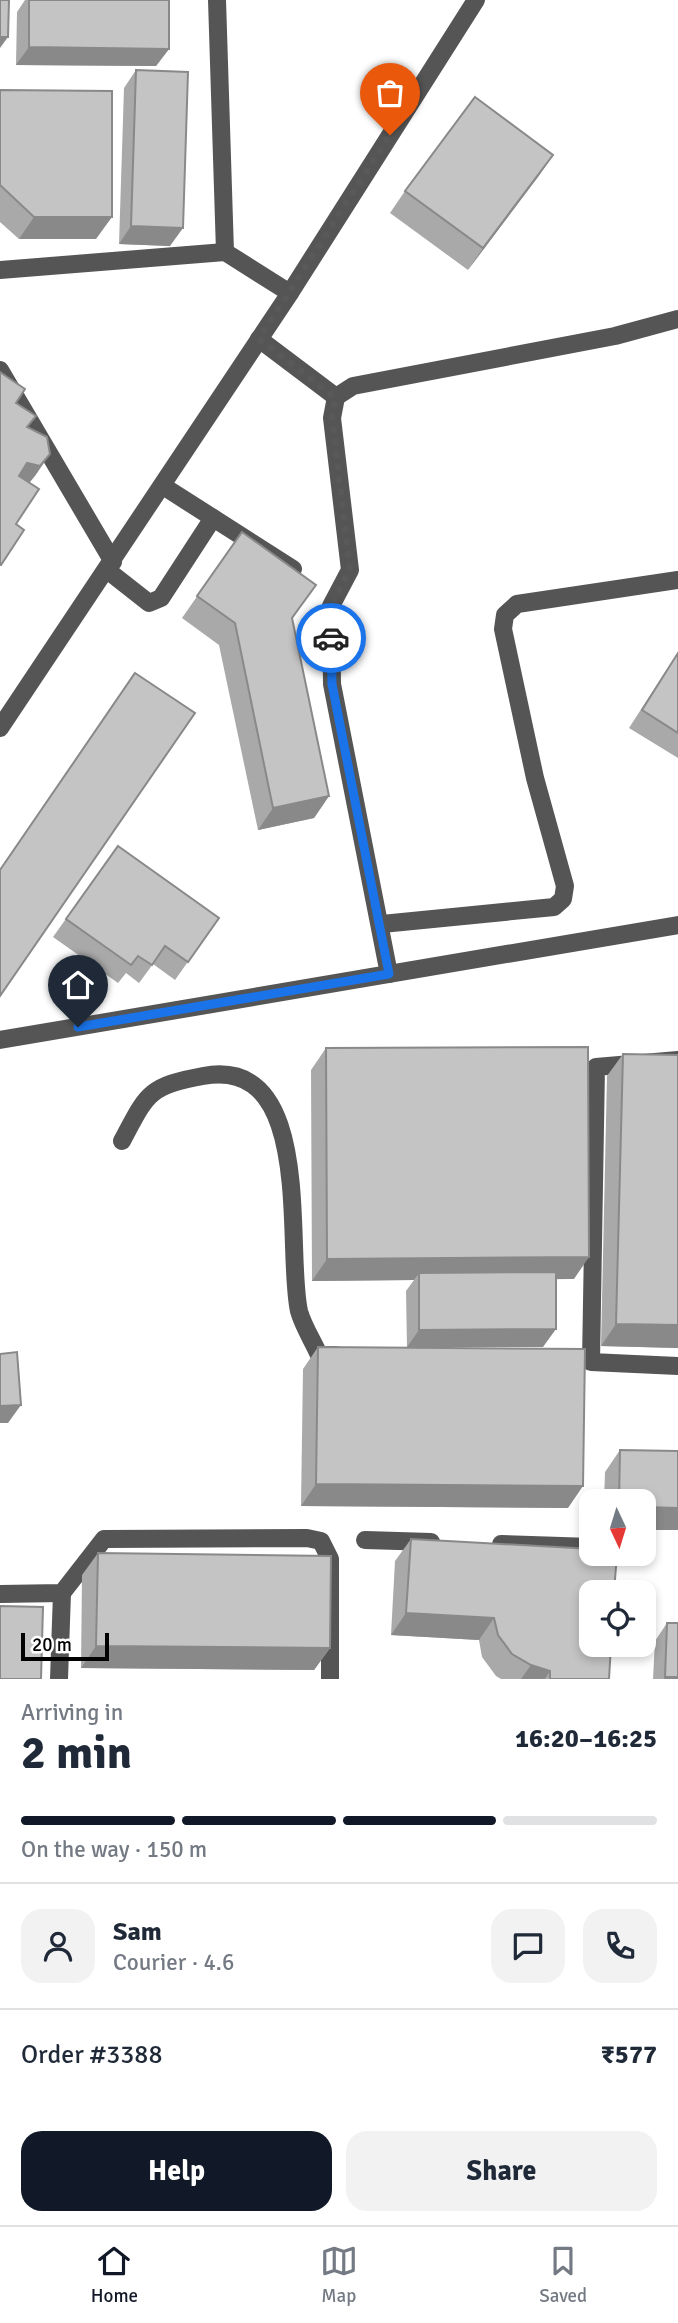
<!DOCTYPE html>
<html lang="en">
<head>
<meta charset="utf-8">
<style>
	:root { --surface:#fff; --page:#f2f2f3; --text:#1f2937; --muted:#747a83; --line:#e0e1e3; --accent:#111827 }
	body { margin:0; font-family:Signika,sans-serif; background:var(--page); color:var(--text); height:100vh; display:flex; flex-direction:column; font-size:26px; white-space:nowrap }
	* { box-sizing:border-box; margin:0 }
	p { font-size:23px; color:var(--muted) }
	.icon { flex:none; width:38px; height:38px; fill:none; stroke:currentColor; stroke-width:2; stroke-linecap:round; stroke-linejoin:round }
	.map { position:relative; height:1679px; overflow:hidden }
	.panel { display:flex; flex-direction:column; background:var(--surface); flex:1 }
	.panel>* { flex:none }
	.needle { width:46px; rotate:176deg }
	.tools { position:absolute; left:579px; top:1489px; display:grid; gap:14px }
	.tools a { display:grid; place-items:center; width:77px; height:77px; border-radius:14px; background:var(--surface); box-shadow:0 4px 10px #0003; font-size:35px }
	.scale { position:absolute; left:21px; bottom:18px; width:88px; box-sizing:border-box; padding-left:7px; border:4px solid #000; border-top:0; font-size:19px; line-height:24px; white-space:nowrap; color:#000; -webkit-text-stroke:5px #fff; paint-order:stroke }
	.pin { position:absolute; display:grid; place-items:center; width:60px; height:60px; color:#fff; margin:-72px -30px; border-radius:50% 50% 50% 0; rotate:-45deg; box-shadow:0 0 7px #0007 }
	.pin .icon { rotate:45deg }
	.courier { position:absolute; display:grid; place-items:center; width:70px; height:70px; margin:-35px; border:5px solid #1a73e8; border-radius:50%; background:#fff; color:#222; box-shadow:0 2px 9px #0007 }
	.overview em { font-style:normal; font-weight:700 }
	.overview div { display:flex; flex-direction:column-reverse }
	.overview { display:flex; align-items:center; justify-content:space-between; height:119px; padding:0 21px }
	h1 { font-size:46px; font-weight:700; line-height:52px }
	.bar { display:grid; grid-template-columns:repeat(4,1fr); gap:10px 7px; align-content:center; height:84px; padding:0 21px }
	.bar i { height:9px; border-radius:5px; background:var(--line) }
	.bar .on { background:var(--accent) }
	.bar p { grid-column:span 4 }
	.line { display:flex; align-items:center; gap:18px; padding:0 21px; border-top:2px solid var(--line) }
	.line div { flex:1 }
	.round { display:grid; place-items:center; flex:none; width:74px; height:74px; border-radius:21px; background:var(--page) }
	.button { display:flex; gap:14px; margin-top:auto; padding:14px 21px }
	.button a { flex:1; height:80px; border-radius:21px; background:var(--accent); color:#fff; font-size:28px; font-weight:700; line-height:80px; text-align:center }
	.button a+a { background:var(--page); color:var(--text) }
	.tab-bar { display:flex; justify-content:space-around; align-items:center; height:98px; border-top:2px solid var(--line); background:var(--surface); font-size:19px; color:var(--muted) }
	.tab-bar a { display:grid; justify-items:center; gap:4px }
	.tab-bar .on { color:var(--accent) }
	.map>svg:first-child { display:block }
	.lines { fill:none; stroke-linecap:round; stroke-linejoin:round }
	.minor { stroke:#555; stroke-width:18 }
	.wall { fill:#a9a9a9 }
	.shaded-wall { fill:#898989 }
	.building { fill:#c4c4c4; stroke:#898989; stroke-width:2 }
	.done { stroke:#595959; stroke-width:7; stroke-dasharray:0 12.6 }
	.route { stroke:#1a73e8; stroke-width:9 }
</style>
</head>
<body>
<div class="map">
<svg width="678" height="1679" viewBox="0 0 678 1679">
	<rect width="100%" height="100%" fill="#fff"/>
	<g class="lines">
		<!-- minor -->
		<g class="minor">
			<path d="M217,0L225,252L290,293"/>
			<path d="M0,270L225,252"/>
			<path d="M259,339L336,397"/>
			<path d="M0,370L113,562"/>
			<path d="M163,486L293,569"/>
			<path d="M107,570L149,603L161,598L213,518"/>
			<path d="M0,728L290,293L476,0"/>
			<path d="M382,924L554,907L563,899L565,886L535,778L503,629L505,615L517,604L678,580"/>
			<path d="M389,974L332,684L331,606L350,570L332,418L336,397L353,386L615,336L678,319"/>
			<path d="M0,1040L678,925"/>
			<path d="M678,1060L596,1067L591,1362L678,1366"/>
			<path d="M122,1141C147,1094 148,1086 203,1076C316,1055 285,1248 299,1311C303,1326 313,1341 319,1355H336"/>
			<path d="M365,1540L431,1542"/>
			<path d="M501,1544L592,1547"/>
			<path d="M0,1594L62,1593L104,1539L307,1538L321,1541L330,1559V1679"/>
			<path d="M59,1679L62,1593"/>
		</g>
	</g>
	<!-- wall -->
	<g class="wall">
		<path d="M25,0H169V49L156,66L16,65L17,12Z"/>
		<path d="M136,70L170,246L119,244L124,88Z"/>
		<path d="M0,90L96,239H19L0,222Z"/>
		<path d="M553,155L468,270L390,213L405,191Z"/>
		<path d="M242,532L292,619L329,796L314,818L258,830L219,645L182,618Z"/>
		<path d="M678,652V758L629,728Z"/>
		<path d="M118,846L219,918L175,980L153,964L139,983L126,973L118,983L53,937Z"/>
		<path d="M326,1048L574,1279H556L543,1347H407L406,1291L414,1280L312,1281L311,1070Z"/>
		<path d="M623,1054L678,1348L601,1346L607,1076Z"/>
		<path d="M318,1347L568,1508L301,1506L303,1369Z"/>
		<path d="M620,1450L678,1530H644V1502H604L605,1472Z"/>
		<path d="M411,1539L609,1679H501L496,1676L482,1657L479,1640L391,1635L395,1561Z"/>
		<path d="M98,1553L330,1648L314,1670L81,1668L82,1575Z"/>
		<path d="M667,1623L678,1679H653L655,1641Z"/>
	</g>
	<!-- shaded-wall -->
	<g class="shaded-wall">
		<path d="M0,37H8L0,48Z"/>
		<path d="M29,47L169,49L156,66L16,65Z"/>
		<path d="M553,155L538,177L468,270L483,248Z"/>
		<path d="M34,217H112L96,239H19Z"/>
		<path d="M131,226L183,228L170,246L119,244Z"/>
		<path d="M50,454L35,476L25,488L12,485L27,463Z"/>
		<path d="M329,796L314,818L258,830L273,808Z"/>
		<path d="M589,1257L574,1279L419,1280V1273L414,1280L312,1281L327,1259Z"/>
		<path d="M616,1324L678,1325V1348L601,1346Z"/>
		<path d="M556,1329L543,1347H407L419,1330Z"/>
		<path d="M21,1405L8,1423H0V1406Z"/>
		<path d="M316,1484L583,1486L568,1508L301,1506Z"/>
		<path d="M644,1507L678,1508V1530H644Z"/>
		<path d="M406,1613L494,1618L479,1640L391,1635Z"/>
		<path d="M96,1646L330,1648L314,1670L81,1668Z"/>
		<path d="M531,1665L550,1671L545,1679H521Z"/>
		<path d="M665,1677H678V1679H664Z"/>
	</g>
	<!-- building -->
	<g class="building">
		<path d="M0,0H9L8,37H0Z"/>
		<path d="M29,0H169V49L29,47Z"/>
		<path d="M136,70L188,72L183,228L131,226Z"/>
		<path d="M0,90L112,91V217H34L0,185Z"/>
		<path d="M475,97L553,155L483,248L405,191Z"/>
		<path d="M0,372L25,389L16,403L36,416L27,427L47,437L50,454L40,466L27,463L19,476L39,489L16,524L24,530L1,565H0Z"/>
		<path d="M242,532L316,585L292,618L329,796L273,808L235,623L197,596Z"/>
		<path d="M678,653V733L642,710Z"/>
		<path d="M135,673L195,713L0,996V870Z"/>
		<path d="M118,846L219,918L188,962L165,946L152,965L138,956L131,965L66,919Z"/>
		<path d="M588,1047L589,1257L327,1259L326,1048Z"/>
		<path d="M623,1054L678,1055V1325L616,1324Z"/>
		<path d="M556,1272V1329L419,1330V1273Z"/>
		<path d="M318,1347L585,1349L583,1486L316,1484Z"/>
		<path d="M17,1352L21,1405L0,1406V1354Z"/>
		<path d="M620,1450L678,1451V1508L644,1507V1502H619Z"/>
		<path d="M411,1539L592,1549V1554H617L614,1592H592V1645H611L609,1679H550V1671L531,1665L512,1654L498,1635L494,1618L406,1613Z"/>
		<path d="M98,1553L331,1556L330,1648L96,1646Z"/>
		<path d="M0,1606L43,1607L41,1679H0Z"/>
		<path d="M667,1623H678V1677H665Z"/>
	</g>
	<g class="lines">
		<!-- done -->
		<path class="done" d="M331,638V606L350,570L332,418L335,397L259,339L390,135"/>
		<!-- route -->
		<path class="route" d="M78,1027L389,974L332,684L331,638"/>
	</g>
</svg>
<div class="tools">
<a><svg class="needle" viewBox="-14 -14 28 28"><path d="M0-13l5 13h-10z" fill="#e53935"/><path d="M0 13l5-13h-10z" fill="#747a83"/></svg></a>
<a><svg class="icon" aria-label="locate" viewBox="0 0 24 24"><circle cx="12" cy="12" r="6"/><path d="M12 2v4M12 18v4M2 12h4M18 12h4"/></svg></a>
</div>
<div class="scale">20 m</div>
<div class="pin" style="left:390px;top:135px;background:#ea580c"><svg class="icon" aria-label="bag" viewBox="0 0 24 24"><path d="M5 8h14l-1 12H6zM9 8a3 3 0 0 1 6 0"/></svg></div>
<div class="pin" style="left:78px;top:1027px;background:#1f2937"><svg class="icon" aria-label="home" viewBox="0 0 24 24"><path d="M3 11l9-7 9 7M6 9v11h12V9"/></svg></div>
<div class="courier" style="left:331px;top:638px"><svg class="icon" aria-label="car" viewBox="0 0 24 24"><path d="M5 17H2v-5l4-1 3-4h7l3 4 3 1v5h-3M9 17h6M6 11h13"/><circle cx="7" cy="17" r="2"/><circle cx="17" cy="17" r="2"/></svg></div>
</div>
<section class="panel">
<div class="overview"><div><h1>2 min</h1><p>Arriving in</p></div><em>16:20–16:25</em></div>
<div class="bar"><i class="on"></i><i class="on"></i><i class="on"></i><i></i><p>On the way · 150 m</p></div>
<div class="line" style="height:126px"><a class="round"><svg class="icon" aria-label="person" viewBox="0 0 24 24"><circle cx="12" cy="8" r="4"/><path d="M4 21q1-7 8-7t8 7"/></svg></a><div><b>Sam</b><p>Courier · 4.6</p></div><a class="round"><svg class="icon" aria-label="chat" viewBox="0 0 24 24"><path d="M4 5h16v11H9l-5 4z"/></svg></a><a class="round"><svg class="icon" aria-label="phone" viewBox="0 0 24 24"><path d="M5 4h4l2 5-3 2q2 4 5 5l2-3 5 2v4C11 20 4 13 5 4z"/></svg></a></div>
<div class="line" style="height:91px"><div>Order #3388</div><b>₹577</b></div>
<div class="button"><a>Help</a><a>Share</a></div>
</section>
<nav class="tab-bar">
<a class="on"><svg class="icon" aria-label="home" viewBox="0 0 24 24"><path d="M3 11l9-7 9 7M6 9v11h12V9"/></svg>Home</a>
<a><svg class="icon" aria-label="map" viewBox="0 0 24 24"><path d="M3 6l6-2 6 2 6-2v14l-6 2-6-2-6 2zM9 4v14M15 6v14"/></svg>Map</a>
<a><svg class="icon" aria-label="saved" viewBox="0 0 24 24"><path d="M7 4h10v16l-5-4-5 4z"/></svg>Saved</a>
</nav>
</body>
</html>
